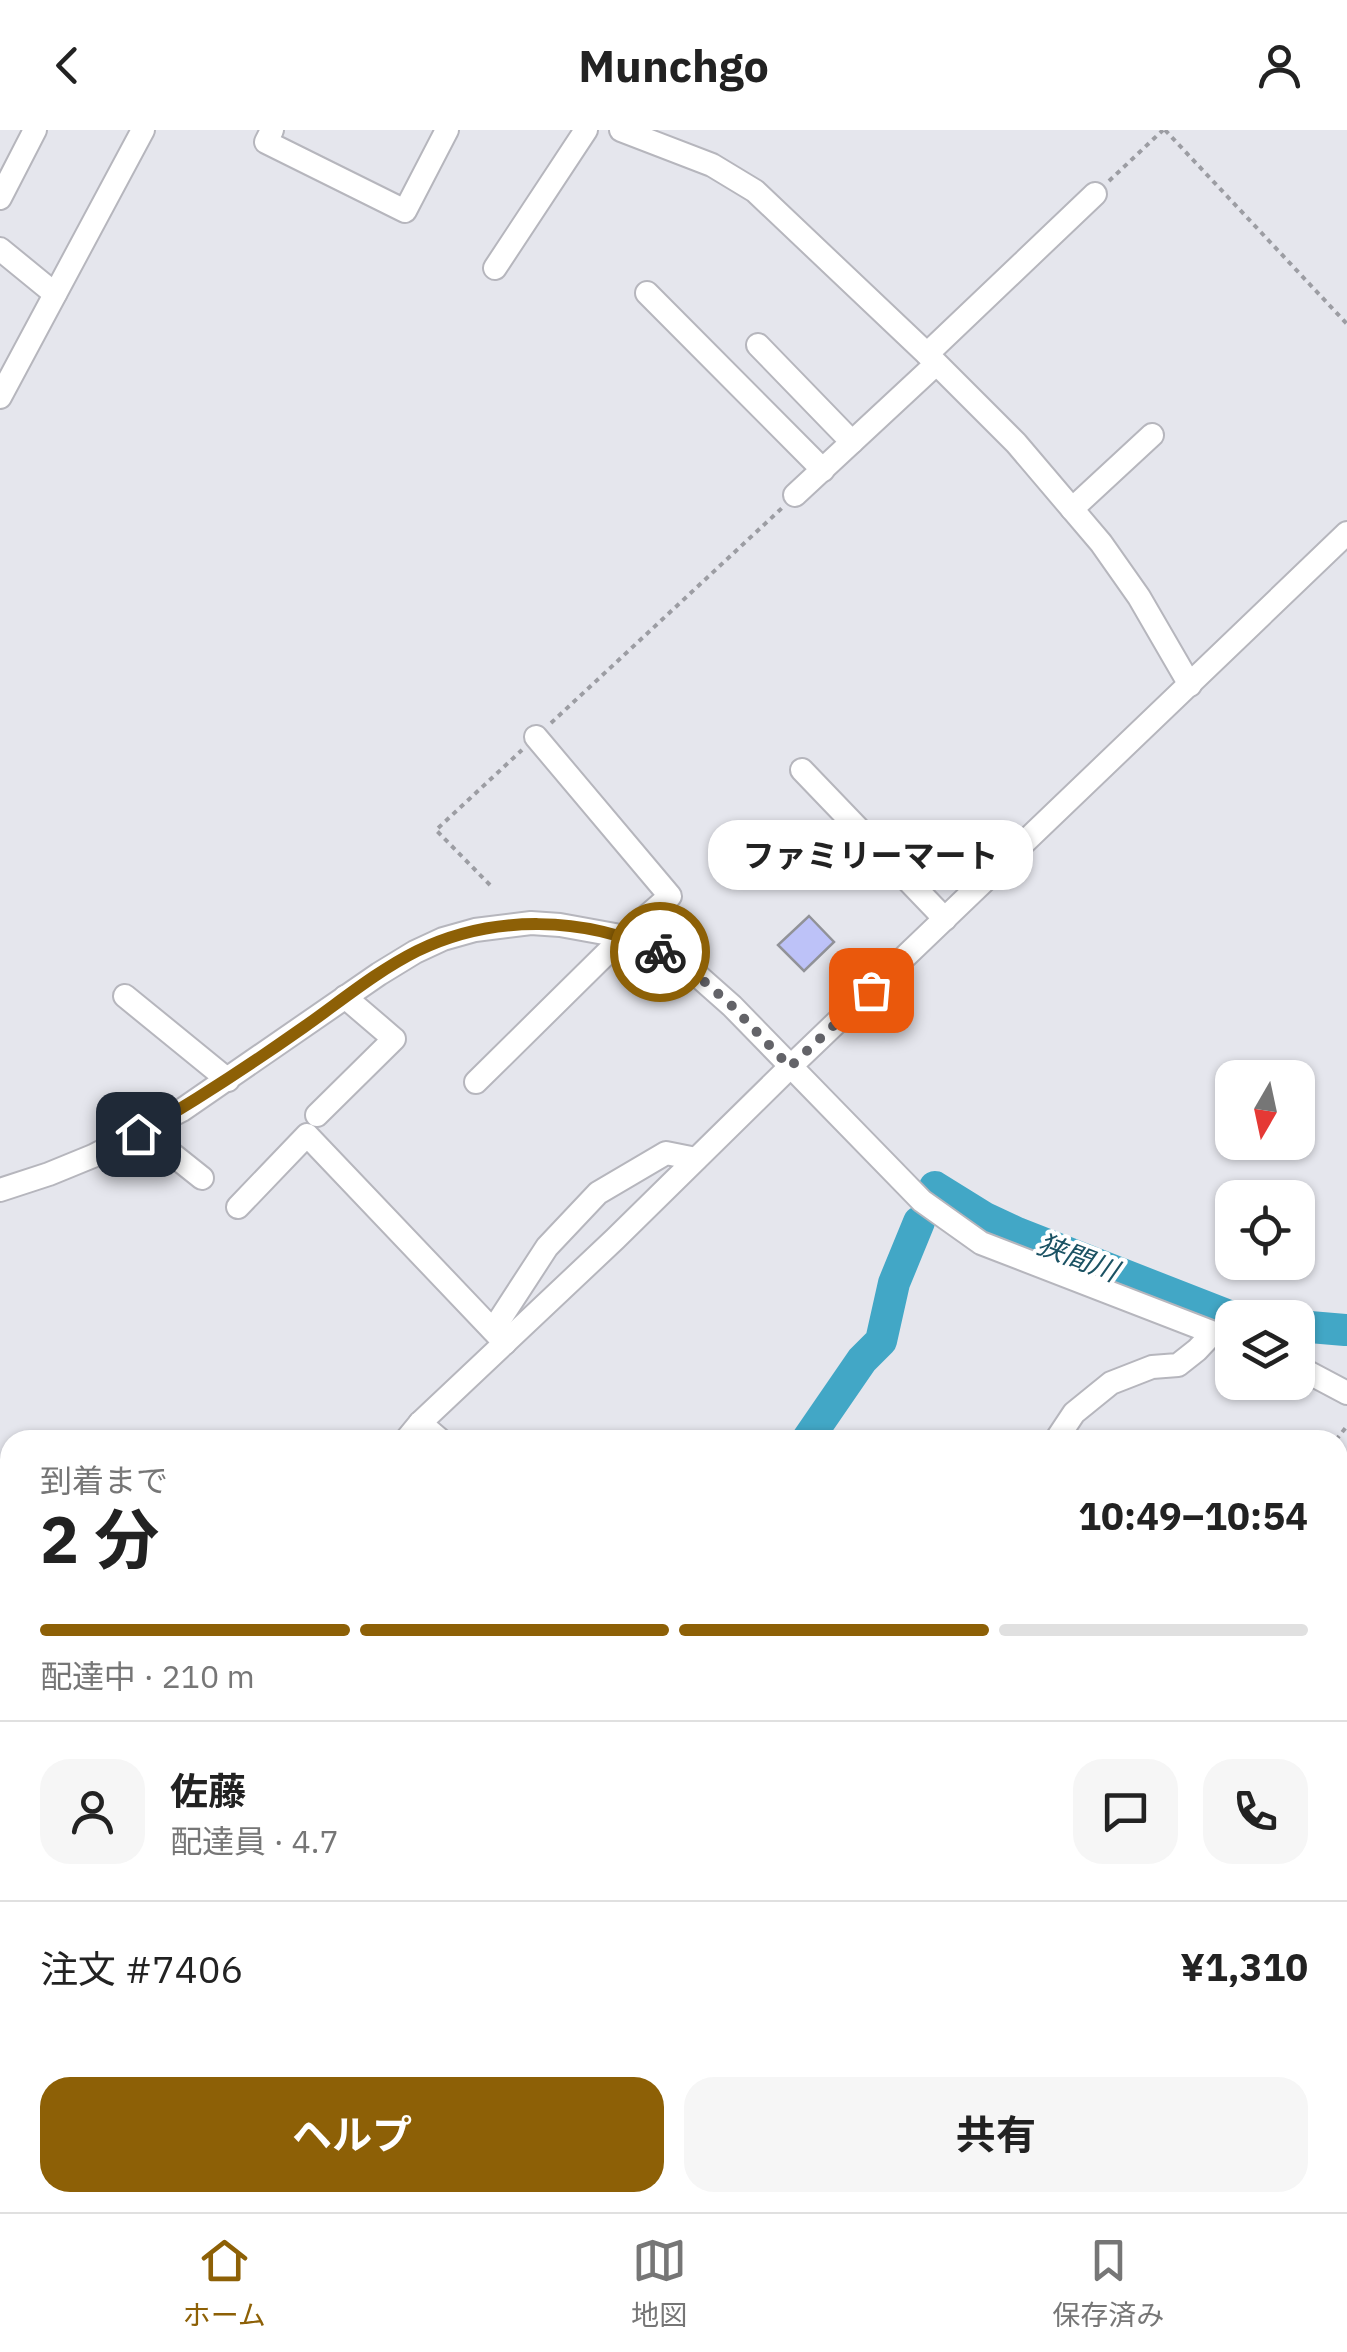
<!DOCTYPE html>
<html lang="ja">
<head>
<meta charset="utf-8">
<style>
	:root { --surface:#fff; --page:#f6f6f6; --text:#222; --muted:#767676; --line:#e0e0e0; --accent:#8d6006 }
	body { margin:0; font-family:"IBM Plex Sans","Noto Sans JP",sans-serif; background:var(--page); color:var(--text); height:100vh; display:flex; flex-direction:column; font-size:38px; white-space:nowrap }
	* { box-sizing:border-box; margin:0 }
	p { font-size:32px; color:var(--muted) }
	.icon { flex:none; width:55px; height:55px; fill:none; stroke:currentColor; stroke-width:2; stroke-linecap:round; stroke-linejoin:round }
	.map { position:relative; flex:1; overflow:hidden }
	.sheet { position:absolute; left:0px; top:1300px; width:1348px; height:782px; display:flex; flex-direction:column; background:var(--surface); border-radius:30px 30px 0 0; box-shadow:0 2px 8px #0004 }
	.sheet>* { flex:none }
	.needle { width:65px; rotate:189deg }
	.buttons { position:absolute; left:1215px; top:930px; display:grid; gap:20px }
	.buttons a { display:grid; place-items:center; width:100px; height:100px; border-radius:20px; background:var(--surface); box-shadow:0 2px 8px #0004; font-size:50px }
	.pin { position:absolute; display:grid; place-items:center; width:85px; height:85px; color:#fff; margin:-42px; border-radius:20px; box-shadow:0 5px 15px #0006 }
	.courier { position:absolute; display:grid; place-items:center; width:100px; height:100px; margin:-50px; border:8px solid #8d6006; border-radius:50%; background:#fff; color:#222; box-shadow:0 2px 12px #0007 }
	.bubble { position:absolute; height:70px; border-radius:30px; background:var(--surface); box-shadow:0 2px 8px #0004; font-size:32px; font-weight:700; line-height:70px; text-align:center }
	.headline em { font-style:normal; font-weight:700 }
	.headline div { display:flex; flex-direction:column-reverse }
	.headline { display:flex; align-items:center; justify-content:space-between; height:170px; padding:0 40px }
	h1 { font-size:65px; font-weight:700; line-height:75px }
	.bar { display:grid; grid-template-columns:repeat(4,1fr); gap:15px 10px; align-content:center; height:120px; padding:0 40px }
	.bar i { height:12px; border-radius:8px; background:var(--line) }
	.bar .current { background:var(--accent) }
	.bar p { grid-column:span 4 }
	.line { display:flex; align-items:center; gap:25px; padding:0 40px; border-top:2px solid var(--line) }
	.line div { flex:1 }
	.round { display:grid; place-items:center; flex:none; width:105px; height:105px; border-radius:30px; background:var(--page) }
	.action { display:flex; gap:20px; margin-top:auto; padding:20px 40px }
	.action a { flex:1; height:115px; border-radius:30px; background:var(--accent); color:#fff; font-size:40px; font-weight:700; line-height:115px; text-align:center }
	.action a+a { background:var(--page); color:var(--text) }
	header { display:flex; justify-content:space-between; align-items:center; height:130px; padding:0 40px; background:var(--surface); font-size:45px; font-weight:700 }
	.menu { display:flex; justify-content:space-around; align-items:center; height:140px; border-top:2px solid var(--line); background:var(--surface); font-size:28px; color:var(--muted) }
	.menu a { display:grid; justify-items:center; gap:5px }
	.menu .current { color:var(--accent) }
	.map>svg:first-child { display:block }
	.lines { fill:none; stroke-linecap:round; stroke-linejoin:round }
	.river { stroke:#42a7c6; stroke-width:32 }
	.building { fill:#bdc2f8; stroke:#919298; stroke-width:2.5 }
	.minor-casing { stroke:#b6b6bd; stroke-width:26 }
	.path { stroke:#9c9da3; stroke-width:4; stroke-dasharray:5 5; stroke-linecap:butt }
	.minor { stroke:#fff; stroke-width:22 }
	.done { stroke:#636368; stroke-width:10; stroke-dasharray:0 18 }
	.route { stroke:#8d6006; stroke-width:12 }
	.labels { text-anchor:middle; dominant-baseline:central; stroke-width:8; stroke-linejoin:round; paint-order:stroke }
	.water-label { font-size:28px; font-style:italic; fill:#1b5263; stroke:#fff }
</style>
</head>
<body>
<header><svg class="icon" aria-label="back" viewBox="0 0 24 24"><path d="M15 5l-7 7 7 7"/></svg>Munchgo<svg class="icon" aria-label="person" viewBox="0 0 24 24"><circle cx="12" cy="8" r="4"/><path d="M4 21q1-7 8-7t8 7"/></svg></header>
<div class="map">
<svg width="1347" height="2082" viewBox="0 0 1347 2082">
	<rect width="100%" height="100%" fill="#e5e6ed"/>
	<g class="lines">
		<!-- river -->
		<g class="river">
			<path d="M933,1064L935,1057L985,1088L1017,1103L1234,1188"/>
			<path d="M1298,1196L1345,1200"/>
			<path d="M807,1310L862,1230L881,1211L894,1153L919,1092"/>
		</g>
	</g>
	<!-- building -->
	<path class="building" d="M809,786L834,812L804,841L778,815Z"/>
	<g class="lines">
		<!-- minor casing -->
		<g class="minor-casing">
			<g id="minor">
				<path d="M272,0L266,12L405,81L447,0"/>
				<path d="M621,0L712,35L755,61L927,224L1016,313L1101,413L1139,467L1190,555"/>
				<path d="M0,68L35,0"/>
				<path d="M0,119L55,164"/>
				<path d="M495,138L586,0"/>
				<path d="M647,163L823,340"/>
				<path d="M758,215L852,312"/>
				<path d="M927,224L1095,64"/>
				<path d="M0,267L143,0"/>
				<path d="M795,365L936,234"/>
				<path d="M1072,379L1152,305"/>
				<path d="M802,640L945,789"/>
				<path d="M125,866L228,950"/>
				<path d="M476,952L622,808L670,766L536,607"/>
				<path d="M317,985L394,909L345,867"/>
				<path d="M143,1001L202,1048"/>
				<path d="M0,1060L49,1044L93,1026L182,980L379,844L415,822L443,809L475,800L531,793L560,795L615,805L658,820L697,845L732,876L922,1071L981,1113L1232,1210"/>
				<path d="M238,1077L307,1005L505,1213"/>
				<path d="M493,1200L547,1117L598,1063L666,1023L696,1029"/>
				<path d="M1298,1237L1347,1263"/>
				<path d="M420,1293L440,1310"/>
				<path d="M406,1310L420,1293L615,1109L790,937L1347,403"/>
				<path d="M1056,1310L1074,1283L1111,1253L1152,1237L1178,1235L1197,1220L1213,1203"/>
				<path d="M0,1388L10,1397"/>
				<path d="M0,1701L10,1706"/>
				<path d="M0,1802L10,1789"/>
				<path d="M1338,1885L1347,1891"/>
				<path d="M567,2072L584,2082"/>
				<path d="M1019,2082L1022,2072"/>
			</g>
		</g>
		<!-- path -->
		<g class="path">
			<path d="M1165,0L1347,194"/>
			<path d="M1109,51L1163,0"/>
			<path d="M551,593L782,378"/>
			<path d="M490,755L436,700L522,620"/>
			<path d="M1336,1310L1347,1296"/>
		</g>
		<!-- minor -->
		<use href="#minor" class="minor"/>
	</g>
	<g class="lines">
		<!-- done -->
		<path class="done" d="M660,822L697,845L732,876L790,937L871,860"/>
		<!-- route -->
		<path class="route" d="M138,1004C195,971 250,935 304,897C341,871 377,841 417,821C493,784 585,786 660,822"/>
	</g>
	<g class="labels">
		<!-- water labels -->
		<g class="water-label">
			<text transform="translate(1078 1127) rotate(21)">狭間川</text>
		</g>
	</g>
</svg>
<div class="buttons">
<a><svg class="needle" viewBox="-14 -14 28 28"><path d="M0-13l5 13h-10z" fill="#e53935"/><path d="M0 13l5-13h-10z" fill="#767676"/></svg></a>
<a><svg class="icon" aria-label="locate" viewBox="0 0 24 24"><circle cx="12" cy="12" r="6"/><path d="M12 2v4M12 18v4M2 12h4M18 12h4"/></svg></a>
<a><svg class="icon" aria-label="layers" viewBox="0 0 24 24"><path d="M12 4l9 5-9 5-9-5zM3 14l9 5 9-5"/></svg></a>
</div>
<div class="pin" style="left:871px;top:860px;background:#ea580c"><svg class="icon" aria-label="bag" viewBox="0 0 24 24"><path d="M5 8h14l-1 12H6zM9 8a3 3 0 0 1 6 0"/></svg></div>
<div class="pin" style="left:138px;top:1004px;background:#1f2937"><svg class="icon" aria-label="home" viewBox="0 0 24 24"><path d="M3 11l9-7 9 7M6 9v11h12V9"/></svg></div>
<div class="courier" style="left:660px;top:822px"><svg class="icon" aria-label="bike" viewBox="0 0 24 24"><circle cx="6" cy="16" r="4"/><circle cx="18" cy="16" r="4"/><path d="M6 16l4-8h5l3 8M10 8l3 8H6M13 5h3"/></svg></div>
<div class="bubble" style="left:708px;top:690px;width:325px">ファミリーマート</div>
<section class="sheet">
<div class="headline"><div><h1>2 分</h1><p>到着まで</p></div><em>10:49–10:54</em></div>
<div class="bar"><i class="current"></i><i class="current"></i><i class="current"></i><i></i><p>配達中 · 210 m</p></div>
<div class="line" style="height:180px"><a class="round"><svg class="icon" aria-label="person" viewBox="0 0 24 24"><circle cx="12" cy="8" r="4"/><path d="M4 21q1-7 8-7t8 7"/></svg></a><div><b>佐藤</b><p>配達員 · 4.7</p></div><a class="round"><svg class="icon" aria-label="chat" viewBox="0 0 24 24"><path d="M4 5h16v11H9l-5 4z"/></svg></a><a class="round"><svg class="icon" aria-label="phone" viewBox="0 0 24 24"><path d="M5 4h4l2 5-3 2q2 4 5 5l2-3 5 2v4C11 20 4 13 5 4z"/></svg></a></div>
<div class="line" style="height:130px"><div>注文 #7406</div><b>¥1,310</b></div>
<div class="action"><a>ヘルプ</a><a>共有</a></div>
</section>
</div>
<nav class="menu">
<a class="current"><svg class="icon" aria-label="home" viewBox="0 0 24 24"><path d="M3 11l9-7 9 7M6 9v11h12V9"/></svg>ホーム</a>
<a><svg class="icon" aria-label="map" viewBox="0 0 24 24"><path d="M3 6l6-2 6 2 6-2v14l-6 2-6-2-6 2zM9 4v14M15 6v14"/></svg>地図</a>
<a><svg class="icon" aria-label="saved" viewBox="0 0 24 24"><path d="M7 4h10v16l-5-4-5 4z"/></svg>保存済み</a>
</nav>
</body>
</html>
